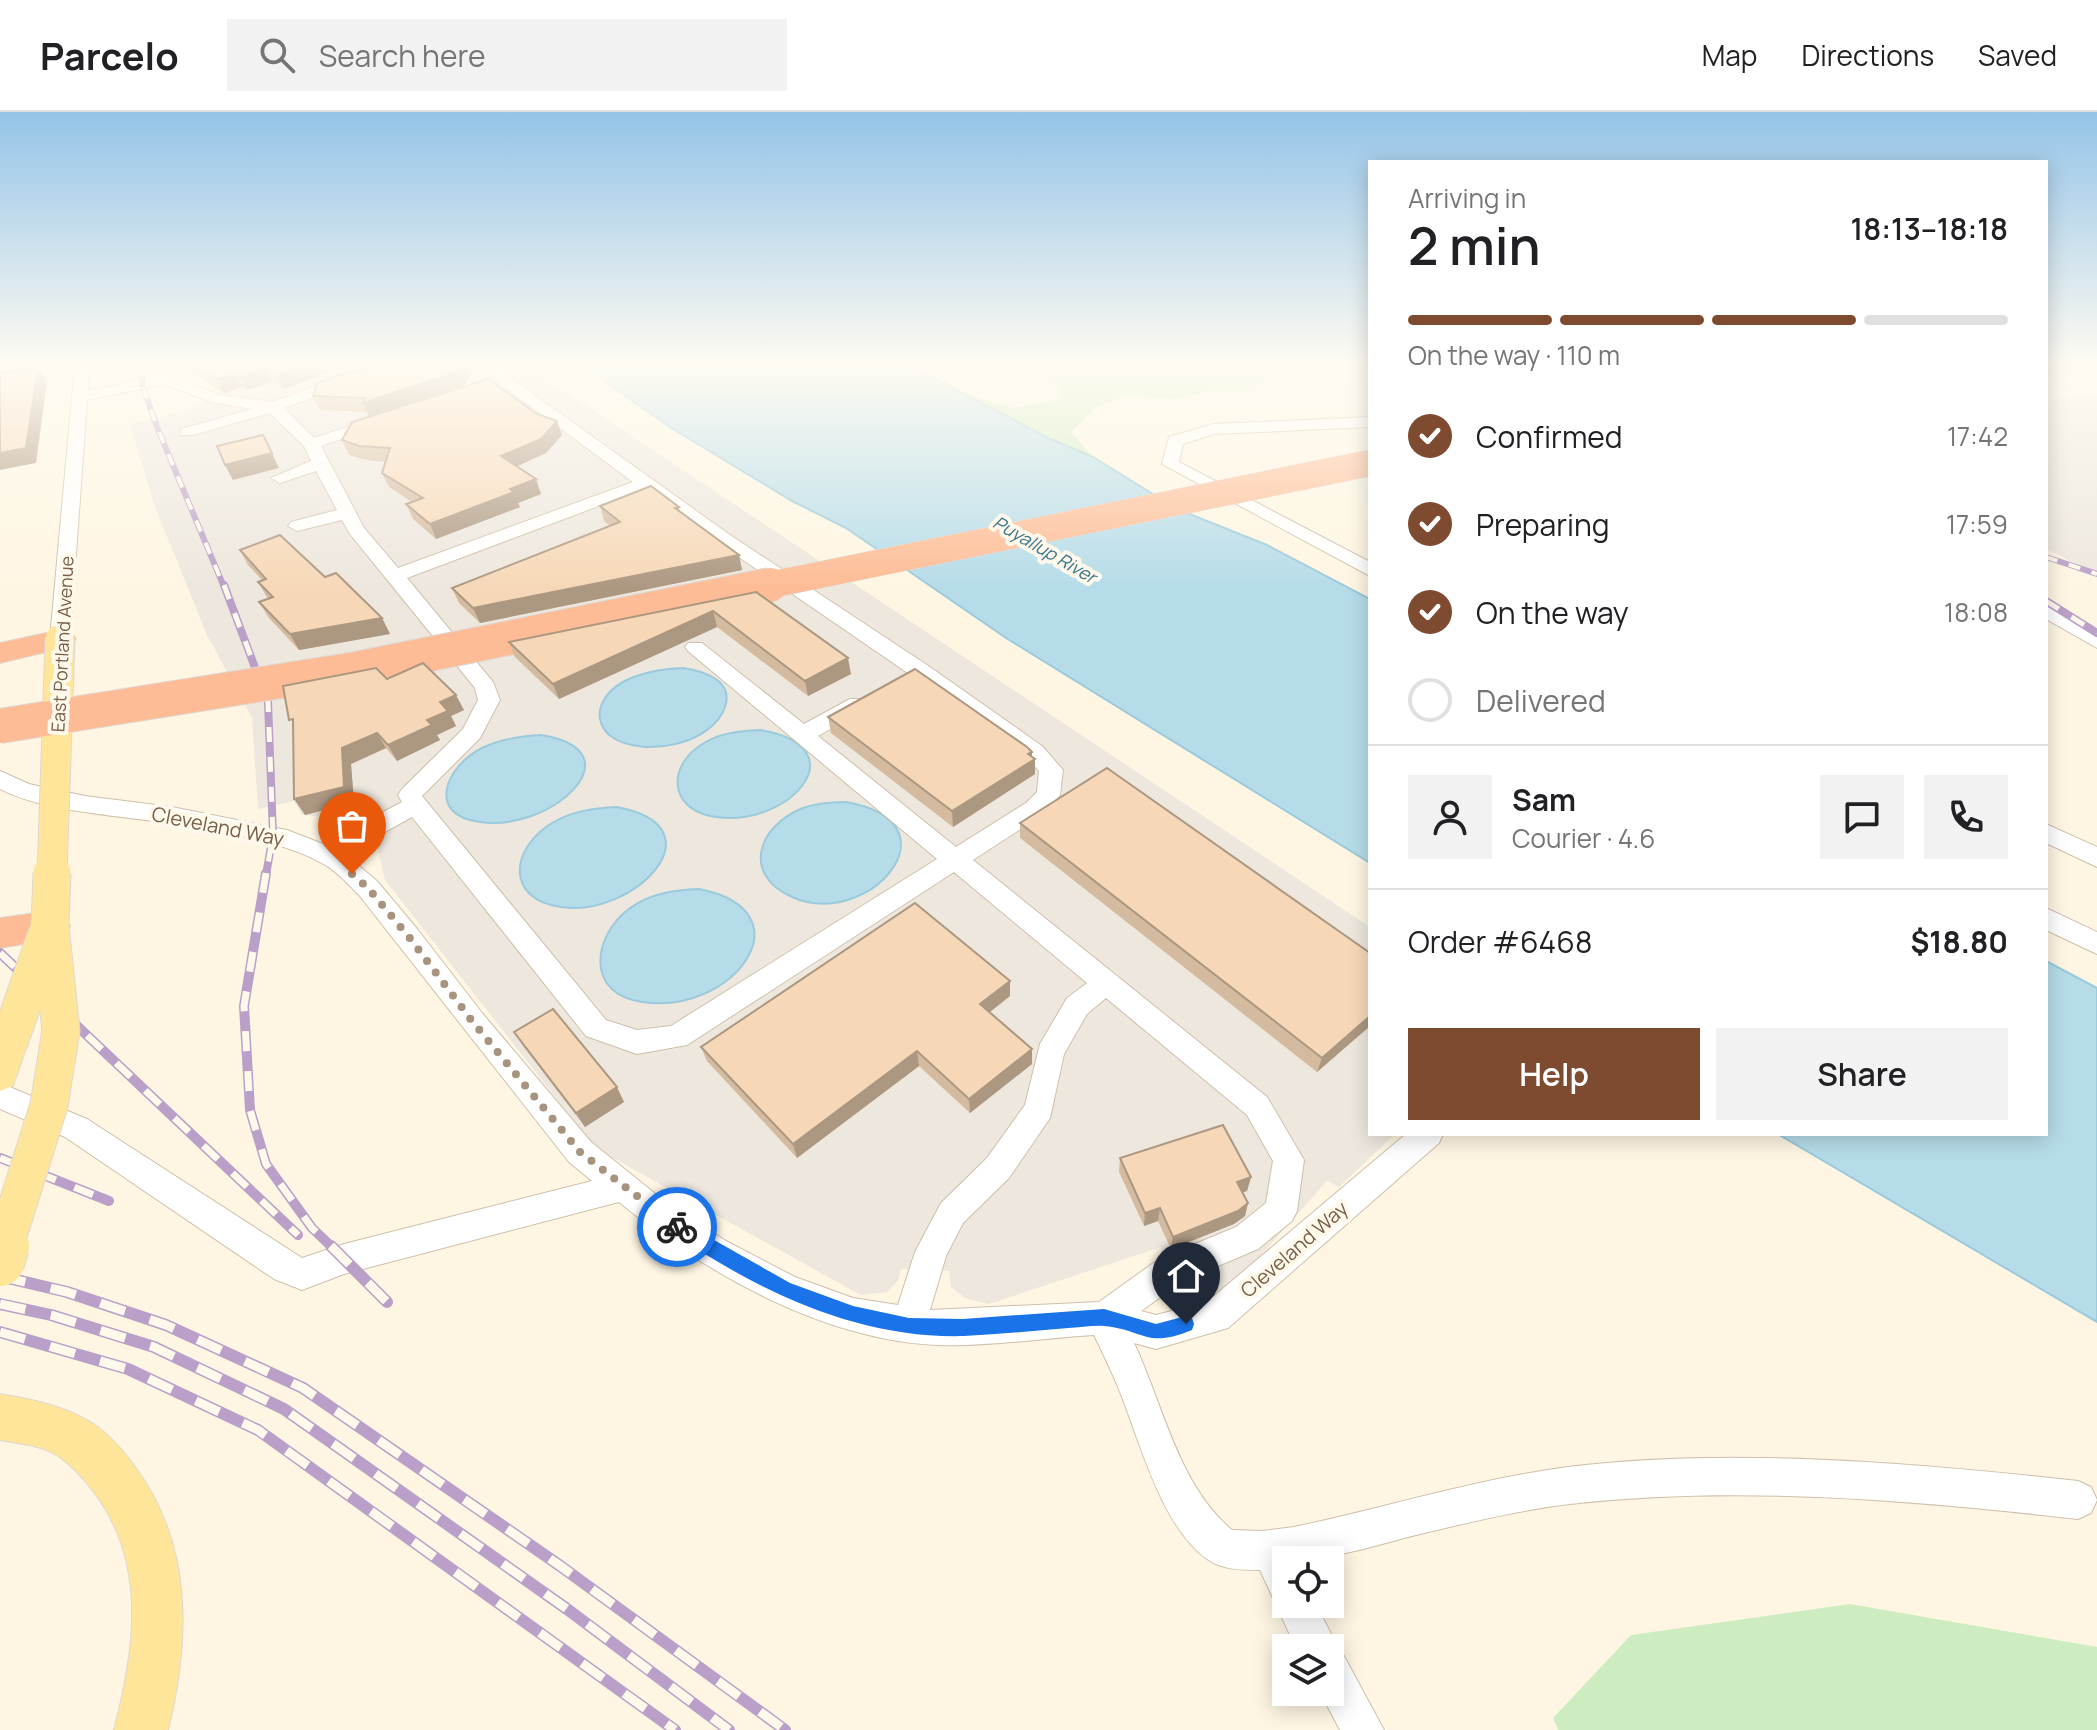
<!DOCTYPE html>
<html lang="en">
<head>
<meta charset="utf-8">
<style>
	:root { --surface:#fff; --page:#f2f2f2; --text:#202124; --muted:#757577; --line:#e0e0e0; --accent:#7e4a30 }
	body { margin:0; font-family:Manrope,sans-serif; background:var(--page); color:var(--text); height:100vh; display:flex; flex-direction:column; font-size:30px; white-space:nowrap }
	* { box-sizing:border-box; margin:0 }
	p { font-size:26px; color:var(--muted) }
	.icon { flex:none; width:44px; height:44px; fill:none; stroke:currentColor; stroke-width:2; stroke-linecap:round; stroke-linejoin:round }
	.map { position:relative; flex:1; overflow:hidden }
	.drawer { position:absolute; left:1368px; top:48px; width:680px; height:976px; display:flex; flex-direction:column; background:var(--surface); border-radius:0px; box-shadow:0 4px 20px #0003 }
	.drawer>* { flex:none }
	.controls { position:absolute; left:1272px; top:1434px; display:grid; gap:16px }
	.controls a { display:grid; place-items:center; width:72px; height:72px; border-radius:0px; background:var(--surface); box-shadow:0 4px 20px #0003; font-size:40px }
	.pin { position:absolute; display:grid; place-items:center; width:68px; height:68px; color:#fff; margin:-82px -34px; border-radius:50% 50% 50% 0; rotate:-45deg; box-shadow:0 0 8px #0007 }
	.pin .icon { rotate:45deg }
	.courier { position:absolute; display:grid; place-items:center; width:80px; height:80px; margin:-40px; border:6px solid #1a73e8; border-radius:50%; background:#fff; color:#222; box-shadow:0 2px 10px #0007 }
	.headline em { font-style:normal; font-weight:600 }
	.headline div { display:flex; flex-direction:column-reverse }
	.headline { display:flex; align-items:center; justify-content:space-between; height:136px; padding:0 40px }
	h1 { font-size:52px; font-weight:600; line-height:60px }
	.bar { display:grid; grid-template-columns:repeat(4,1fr); gap:12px 8px; align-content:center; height:96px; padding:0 40px }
	.bar i { height:10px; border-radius:6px; background:var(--line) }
	.bar .active { background:var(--accent) }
	.bar p { grid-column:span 4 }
	.line { display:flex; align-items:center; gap:20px; padding:0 40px; border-top:2px solid var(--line) }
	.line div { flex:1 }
	.round { display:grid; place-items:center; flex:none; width:84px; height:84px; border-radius:0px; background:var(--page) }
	ol { padding:0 40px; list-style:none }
	li { display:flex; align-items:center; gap:24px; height:88px }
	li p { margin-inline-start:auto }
	li .icon { padding:8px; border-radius:50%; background:var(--accent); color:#fff; stroke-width:4 }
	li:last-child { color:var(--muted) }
	li i { width:44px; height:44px; border:4px solid var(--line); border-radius:50% }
	.button { display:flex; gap:16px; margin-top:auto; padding:16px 40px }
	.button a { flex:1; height:92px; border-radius:0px; background:var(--accent); color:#fff; font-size:32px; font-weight:600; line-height:92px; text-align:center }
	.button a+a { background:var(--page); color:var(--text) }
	header { display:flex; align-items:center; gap:48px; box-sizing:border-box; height:112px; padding:0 40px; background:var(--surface); border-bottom:2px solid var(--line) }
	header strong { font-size:38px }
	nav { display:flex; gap:44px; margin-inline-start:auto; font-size:28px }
	.search { width:560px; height:72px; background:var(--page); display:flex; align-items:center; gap:20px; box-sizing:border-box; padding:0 28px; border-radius:0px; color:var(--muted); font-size:30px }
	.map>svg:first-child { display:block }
	.industrial { fill:#ede7de }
	.green { fill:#cdedc0 }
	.water { fill:#b6dce9; stroke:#9bcadc; stroke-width:2 }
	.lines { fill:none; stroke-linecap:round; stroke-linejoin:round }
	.minor-casing { stroke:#d0bfa9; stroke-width:2 }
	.major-casing { stroke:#dfd8d3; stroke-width:2 }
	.highway-casing { stroke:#dfd8d3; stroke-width:2 }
	.minor { fill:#fff; fill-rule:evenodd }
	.major { fill:#ffe599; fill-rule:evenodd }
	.highway { fill:#fdbc95; fill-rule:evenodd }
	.rail-far3-casing { stroke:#baa0c8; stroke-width:6 }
	.rail-far2-casing { stroke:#baa0c8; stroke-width:8 }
	.rail-far1-casing { stroke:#baa0c8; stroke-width:10 }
	.rail-casing { stroke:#baa0c8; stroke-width:12 }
	.rail-far3 { stroke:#fff9eb; stroke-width:4; stroke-dasharray:12; stroke-linecap:butt }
	.rail-far2 { stroke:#fff9eb; stroke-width:5; stroke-dasharray:15; stroke-linecap:butt }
	.rail-far1 { stroke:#fff9eb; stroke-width:7; stroke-dasharray:20; stroke-linecap:butt }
	.rail { stroke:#fff9eb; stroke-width:9; stroke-dasharray:26; stroke-linecap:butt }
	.major-bridge-far2-casing { stroke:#dfd8d3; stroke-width:31; stroke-linecap:butt }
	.major-bridge-far1-casing { stroke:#dfd8d3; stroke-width:39; stroke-linecap:butt }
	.major-bridge-casing { stroke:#dfd8d3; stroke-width:50; stroke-linecap:butt }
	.highway-bridge-far1-casing { stroke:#dfd8d3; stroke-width:27; stroke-linecap:butt }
	.highway-bridge-casing { stroke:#dfd8d3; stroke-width:36; stroke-linecap:butt }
	.major-bridge-far2 { stroke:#ffe599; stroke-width:29 }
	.major-bridge-far1 { stroke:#ffe599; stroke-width:37 }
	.major-bridge { stroke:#ffe599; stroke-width:48 }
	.highway-bridge-far1 { stroke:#fdbc95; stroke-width:26 }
	.highway-bridge { stroke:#fdbc95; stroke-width:34 }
	.wall { fill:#d4ba9e }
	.shaded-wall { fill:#ac9781 }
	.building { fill:#f6d8b8; stroke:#ac9781; stroke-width:2 }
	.route { fill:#1a73e8 }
	.done { stroke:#a7937e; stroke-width:8; stroke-dasharray:0 14.4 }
	.labels { text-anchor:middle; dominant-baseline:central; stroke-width:8; stroke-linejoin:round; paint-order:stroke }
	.far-water-label { font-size:18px; font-style:italic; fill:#3e778d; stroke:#fff9eb }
	.far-street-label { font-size:18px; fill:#785e47; stroke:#fff9eb }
	.street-label { font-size:20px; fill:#785e47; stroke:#fff9eb }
</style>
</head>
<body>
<header>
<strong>Parcelo</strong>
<div class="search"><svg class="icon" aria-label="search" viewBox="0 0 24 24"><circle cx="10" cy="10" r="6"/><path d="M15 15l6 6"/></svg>Search here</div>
<nav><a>Map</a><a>Directions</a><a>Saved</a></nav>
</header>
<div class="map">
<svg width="2097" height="1618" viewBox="0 0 2097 1618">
	<rect width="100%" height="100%" fill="#fef6e3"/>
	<!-- industrial -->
	<g class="industrial">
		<path d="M119,251H522L1370,815V1022H1395L1339,1075L1327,1069L1235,1172L1170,1200L1163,1185L1179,1178L1161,1135L989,1192L965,1186L951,1175L949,1159L901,1157L898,1169L887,1180L861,1183L595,1036L385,768L376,728L391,718L376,700L360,708L302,703L294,689L258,697L252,606L207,523L155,395L130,313L183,300L224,281L177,252L119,263Z"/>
		<path d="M2097,283V464L2046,436V288Z"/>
	</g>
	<!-- green -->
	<g class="green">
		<path d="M1041,251H1283L1251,279H1213L1171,287L1127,283L1096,295L1071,320L1093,345L1046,325L970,283L1014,296L1060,287L1061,279L1046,267L1045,252Z"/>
		<path d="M1850,1492L2097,1535V1618H1558L1553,1606L1631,1523Z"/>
	</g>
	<!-- water -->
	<g class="water">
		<path d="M578,251H907L1046,325L1093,345L1177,397L1267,433L1370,487V751L1006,526L846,416L792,389L673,317Z"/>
		<path d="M683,556C703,559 734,568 725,595C712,633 643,646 612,625C603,619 598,608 600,598C608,565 654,557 683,556Z"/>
		<path d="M760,618C864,636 785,720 710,704C669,695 668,654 701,633C718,621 739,619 760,618Z"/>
		<path d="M541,623C640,639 551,721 480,710C425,703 446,654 482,636C501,627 520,624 541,623Z"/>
		<path d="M846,690C963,711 868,819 792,785C741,762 758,714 803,696C817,691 832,690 846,690Z"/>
		<path d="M617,695C723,715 634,806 561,795C505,787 510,737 552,711C572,699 594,696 617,695Z"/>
		<path d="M699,777C811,799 733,904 642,890C585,882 592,824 630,796C651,781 675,778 699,777Z"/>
		<path d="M2046,849L2097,876V1210L1778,1022H2046Z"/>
	</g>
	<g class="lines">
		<!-- minor casing -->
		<g class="minor-casing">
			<g id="minor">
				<path d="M75,251H89L88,279L165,262L220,283L272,290L382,251H403L401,254L284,296L314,326L374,306H386V312L321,334L364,416L398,456L633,370L499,271L482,251H497L509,265L730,423L927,553L1042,634L1063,658L1060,683L1042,703L973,748L1267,985L1304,1048L1297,1099L1292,1109L1258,1137L1183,1169L1141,1199L1156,1203L1207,1190L1406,1022H1443L1439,1031L1228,1216L1156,1237L1134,1231C1163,1292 1178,1373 1232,1418L1263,1419L1294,1415C1385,1396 1475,1367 1568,1355C1732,1335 1914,1351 2078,1369L2091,1375L2097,1388L2091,1401L2078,1407C1911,1388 1738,1373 1570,1392C1519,1398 1466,1411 1416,1423C1373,1434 1331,1448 1286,1448V1492H1316L1338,1536L1336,1540L1344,1544L1384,1618H1340L1320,1580H1330V1536H1296L1260,1458C1241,1458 1222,1458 1207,1447C1163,1416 1141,1334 1122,1285C1114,1264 1104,1244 1094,1223C1044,1226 985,1235 936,1233C822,1227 706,1162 619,1090L344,1162L302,1178L274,1167L65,1025L0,997V971L87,1007L302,1146L344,1132L592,1069L569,1050L359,783C349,773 338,761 327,754C278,723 171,711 113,704C76,699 33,694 0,677V659L29,672L85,684L172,695L287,718L323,732L402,690L398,683L402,677L463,617L478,588L475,576L350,422L342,408L297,419L288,414L291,410L337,398L316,359L280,371L271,366L311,349L304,334L270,301L193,323H181V317L252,297L211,290L164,272L87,288L70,527L67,531H53L50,527ZM644,377C769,469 900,553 1026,644L1039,659L1037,680L1026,691L956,735L818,624L866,597L869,592L866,587H850L804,612L702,531H688L685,535L688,539L937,747L671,914L637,918L606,908L422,684L480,626L500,588L493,570L407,466ZM412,705L586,924L637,942L687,933L954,760L1087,871L1067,886L1040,932L1025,993L987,1046L941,1091L915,1140L898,1193L853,1186L795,1165L726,1129L663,1088L591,1030L482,901L418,818L377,769L345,742ZM1106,886L1247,1003L1273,1049L1266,1091L1236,1115L1159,1147L1099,1190L930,1198L946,1144L963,1111L1009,1066L1050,1006L1064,942L1087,902Z"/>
				<path d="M1370,305V315L1214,322L1183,332L1179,350L1370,450V464L1162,352L1169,325L1213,312Z"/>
				<path d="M2046,492L2097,521V536L2046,507Z"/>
				<path d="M2046,712L2097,735V755L2046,731Z"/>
				<path d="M2046,796L2097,820V842L2046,818Z"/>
			</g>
		</g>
		<!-- major casing -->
		<g class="major-casing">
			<g id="major">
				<path d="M9,915L22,919L28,930L13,974L0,979V918Z"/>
				<path d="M0,1282C30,1287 60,1293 87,1308C107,1319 122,1337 135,1355C193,1433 190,1528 168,1618H114C135,1539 147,1454 97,1384C85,1368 71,1351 53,1341C38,1333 17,1331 0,1328Z"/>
			</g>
		</g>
		<!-- highway casing -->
		<g class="highway-casing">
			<g id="highway">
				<path d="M2046,251H2097V258L2046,262Z"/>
				<path d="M60,518L71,520L76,527L71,534L0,551V531Z"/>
				<path d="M50,799L64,803L70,814L64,825L0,836V806Z"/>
			</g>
		</g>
		<!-- minor -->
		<use href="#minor" class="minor"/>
		<!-- major -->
		<use href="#major" class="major"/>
		<!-- highway -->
		<use href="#highway" class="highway"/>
		<!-- rail-far3 casing -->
		<g class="rail-far3-casing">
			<g id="rail-far3">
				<path d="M141,251L142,272L157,315L224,475"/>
				<path d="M2046,445L2097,462"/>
			</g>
		</g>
		<!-- rail-far2 casing -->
		<g class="rail-far2-casing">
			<g id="rail-far2">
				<path d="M224,473L268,590L273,723L266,763"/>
				<path d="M2046,489L2097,521"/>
			</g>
		</g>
		<!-- rail-far1 casing -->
		<g class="rail-far1-casing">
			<g id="rail-far1">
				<path d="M266,761L244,894L250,998L266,1052L312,1116L333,1136"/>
				<path d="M0,841L298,1123"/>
				<path d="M0,1046L109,1089"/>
			</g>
		</g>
		<!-- rail casing -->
		<g class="rail-casing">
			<g id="rail">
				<path d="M331,1134L387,1190"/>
				<path d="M0,1164L67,1180L166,1213L303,1276L559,1453L785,1618"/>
				<path d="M0,1192L51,1203L154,1235L284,1297L567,1497L729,1618"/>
				<path d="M0,1220L128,1257L258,1318L675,1618"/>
			</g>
		</g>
		<!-- rail-far3 -->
		<use href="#rail-far3" class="rail-far3"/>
		<!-- rail-far2 -->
		<use href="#rail-far2" class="rail-far2"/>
		<!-- rail-far1 -->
		<use href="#rail-far1" class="rail-far1"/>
		<!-- rail -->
		<use href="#rail" class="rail"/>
		<!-- major-bridge-far2 casing -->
		<g class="major-bridge-far2-casing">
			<path id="major-bridge-far2" d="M52,763L60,527"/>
		</g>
		<!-- major-bridge-far1 casing -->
		<g class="major-bridge-far1-casing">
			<g id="major-bridge-far1">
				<path d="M9,930L47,822"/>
				<path d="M4,1136L49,993L61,919L50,814L52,761"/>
			</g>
		</g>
		<!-- major-bridge casing -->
		<g class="major-bridge-casing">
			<path id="major-bridge" d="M0,1150L5,1134"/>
		</g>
		<!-- highway-bridge-far1 casing -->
		<g class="highway-bridge-far1-casing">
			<path id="highway-bridge-far1" d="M760,475L1370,351"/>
		</g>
		<!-- highway-bridge casing -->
		<g class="highway-bridge-casing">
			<path id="highway-bridge" d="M0,614L356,557L770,473"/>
		</g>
		<!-- major-bridge-far2 -->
		<use href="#major-bridge-far2" class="major-bridge-far2"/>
		<!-- major-bridge-far1 -->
		<use href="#major-bridge-far1" class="major-bridge-far1"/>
		<!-- major-bridge -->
		<use href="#major-bridge" class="major-bridge"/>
		<!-- highway-bridge-far1 -->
		<use href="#highway-bridge-far1" class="highway-bridge-far1"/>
		<!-- highway-bridge -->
		<use href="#highway-bridge" class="highway-bridge"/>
	</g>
	<!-- wall -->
	<g class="wall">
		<path d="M176,251H326L330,260L284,277L271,270L247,278L242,275L224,281Z"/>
		<path d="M386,251H477L464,273L369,304L367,300L320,298L313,284L360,260Z"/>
		<path d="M562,323L546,341L516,354L536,367L541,382L518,391L520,395L436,427L413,407L406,392L412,390L389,375L382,361L386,350L366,348L349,343L342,328Z"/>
		<path d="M600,394L679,395L680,400L739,443L742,458L480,511L459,491L452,476L610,414L604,409Z"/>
		<path d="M240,438L325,465L382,506L390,522L299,538L269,506L259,490L268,487L258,470L262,468L248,453Z"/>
		<path d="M756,480L851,562L808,584L717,515L559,587L515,545L509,530Z"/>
		<path d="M387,567L464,598L451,604L456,614L437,623L440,628L397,649L386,636L351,652L354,690L305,703Z"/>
		<path d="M828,605L1032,644L1035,647V662L953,715L831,621Z"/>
		<path d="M1020,711L1370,841V914L1317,960L1020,726Z"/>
		<path d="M1010,869V884L990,900L1032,937V952L970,1001L919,954L797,1046L707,949L701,935Z"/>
		<path d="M514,920L624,990L585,1015L523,934Z"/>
		<path d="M1120,1046L1251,1065L1247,1079L1243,1080L1248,1091L1245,1104L1234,1112L1171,1137L1158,1109L1144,1114L1119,1060Z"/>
	</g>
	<!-- shaded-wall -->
	<g class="shaded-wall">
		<path d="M313,251H326L330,260L284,277L277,263Z"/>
		<path d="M464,251H477L464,273L369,304L363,291Z"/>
		<path d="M38,255L47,269L36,351L0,358V341Z"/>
		<path d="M264,256L271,270L247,278L240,265Z"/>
		<path d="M235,262L242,275L224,281L217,267Z"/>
		<path d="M557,309L562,323L546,341L507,359L501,344Z"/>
		<path d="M263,323L279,356L233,368L225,353Z"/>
		<path d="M536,367L541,382L518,391L520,395L436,427L430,412Z"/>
		<path d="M739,443L742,458L480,511L473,496Z"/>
		<path d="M713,499L717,515L559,587L553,572Z"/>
		<path d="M382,506L390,522L299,538L290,522Z"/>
		<path d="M848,546L851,562L808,584L805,569Z"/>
		<path d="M456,583L464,598L451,604L456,614L437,623L440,628L397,649L388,633L427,608L440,590Z"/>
		<path d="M377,621L386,636L351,652L354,690L305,703L294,687L342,636Z"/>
		<path d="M1032,640V649L1035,647V662L953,715L952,699Z"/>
		<path d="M1010,869V884L981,907L980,892Z"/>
		<path d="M1370,904V914L1317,960L1322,946Z"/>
		<path d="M1032,937V952L970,1001L969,987Z"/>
		<path d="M917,939L919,954L797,1046L793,1032Z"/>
		<path d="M617,975L624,990L585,1015L576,1001Z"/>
		<path d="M1251,1065L1247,1079L1234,1083L1237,1070Z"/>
		<path d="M1248,1091L1245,1104L1234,1112L1171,1137L1173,1125Z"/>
		<path d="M1160,1096L1158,1109L1144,1114L1145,1101Z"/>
	</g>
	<!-- building -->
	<g class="building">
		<path d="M190,251H313L277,263L264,256L240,265L235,262L217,267Z"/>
		<path d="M386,251H464L458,259L363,291L365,286L313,284L317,271L349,260H360Z"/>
		<path d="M38,255L26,336L0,341V261Z"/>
		<path d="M488,267L537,302L557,309L541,327L501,344L536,367L510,377L514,380L430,412L406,392L423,386L382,361L390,336L359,334L342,328L352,310Z"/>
		<path d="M263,323L272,341L225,353L217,334Z"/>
		<path d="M651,374L679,395L675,396L739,443L473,496L452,476L620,410L600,394Z"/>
		<path d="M280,423L325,465L336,461L382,506L290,522L259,490L273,485L258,470L266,467L240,438Z"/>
		<path d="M756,480L848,546L805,569L713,499L553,572L509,530Z"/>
		<path d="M423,551L456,583L440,590L448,599L427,608L432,613L388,633L377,621L342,636L344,675L294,687L293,607L289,608L283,574L376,556L387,567Z"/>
		<path d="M915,557L1027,635L1032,640L1028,642L1035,647L952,699L828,605Z"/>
		<path d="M1107,656L1370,841V904L1322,946L1020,711Z"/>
		<path d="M915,791L1010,869L980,892L1032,937L969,987L917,939L793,1032L701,935Z"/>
		<path d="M553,897L617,975L576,1001L514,920Z"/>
		<path d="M1223,1013L1251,1065L1237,1070L1248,1091L1238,1099L1173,1125L1160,1096L1145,1101L1120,1046Z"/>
	</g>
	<!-- sky -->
	<linearGradient id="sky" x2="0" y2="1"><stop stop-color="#94c4e8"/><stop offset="0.53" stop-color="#fffbf2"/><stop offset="1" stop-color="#fffbf2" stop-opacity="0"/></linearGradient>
	<rect width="2097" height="477" fill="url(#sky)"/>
	<!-- route -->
	<path class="route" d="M677,1107L790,1171L853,1194L909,1206L963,1207L1104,1197L1156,1212L1186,1204L1192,1206L1194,1212L1192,1218C1146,1237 1145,1218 1104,1214C1093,1213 1079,1216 1068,1216C1033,1219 999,1222 964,1224C857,1227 758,1179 671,1120V1109Z"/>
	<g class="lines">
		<!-- done -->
		<path class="done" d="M352,762L368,776L409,825L472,909L580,1040L677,1115"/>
	</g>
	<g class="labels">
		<!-- far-water labels -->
		<g class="far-water-label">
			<text transform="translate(1045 437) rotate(30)">Puyallup River</text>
		</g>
		<!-- far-street labels -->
		<g class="far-street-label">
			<text transform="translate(62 532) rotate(-87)">East Portland Avenue</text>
		</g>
		<!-- street labels -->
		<g class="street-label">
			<text transform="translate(218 714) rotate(11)">Cleveland Way</text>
			<text transform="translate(1294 1137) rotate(-41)">Cleveland Way</text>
		</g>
	</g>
</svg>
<div class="controls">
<a><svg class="icon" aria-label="locate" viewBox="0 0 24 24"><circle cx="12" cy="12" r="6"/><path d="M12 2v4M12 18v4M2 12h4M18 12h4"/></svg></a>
<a><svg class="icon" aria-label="layers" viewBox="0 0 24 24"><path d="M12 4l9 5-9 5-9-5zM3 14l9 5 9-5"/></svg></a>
</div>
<div class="pin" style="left:352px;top:762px;background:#ea580c"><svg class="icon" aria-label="bag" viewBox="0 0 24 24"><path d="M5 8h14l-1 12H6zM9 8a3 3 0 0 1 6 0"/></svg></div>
<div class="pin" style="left:1186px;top:1212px;background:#1f2937"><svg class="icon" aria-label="home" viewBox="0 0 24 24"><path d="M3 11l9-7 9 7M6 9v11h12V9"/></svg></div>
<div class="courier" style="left:677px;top:1115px"><svg class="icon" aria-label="bike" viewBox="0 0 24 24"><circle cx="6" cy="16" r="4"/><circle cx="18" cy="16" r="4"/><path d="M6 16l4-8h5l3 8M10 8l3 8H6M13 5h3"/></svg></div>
<section class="drawer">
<div class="headline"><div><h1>2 min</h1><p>Arriving in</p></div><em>18:13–18:18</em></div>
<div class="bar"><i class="active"></i><i class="active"></i><i class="active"></i><i></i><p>On the way · 110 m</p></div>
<ol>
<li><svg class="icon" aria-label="check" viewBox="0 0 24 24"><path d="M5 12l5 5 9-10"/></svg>Confirmed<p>17:42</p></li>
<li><svg class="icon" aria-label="check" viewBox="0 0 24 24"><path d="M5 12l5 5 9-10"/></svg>Preparing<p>17:59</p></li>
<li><svg class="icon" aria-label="check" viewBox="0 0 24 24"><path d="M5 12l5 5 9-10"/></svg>On the way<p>18:08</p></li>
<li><i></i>Delivered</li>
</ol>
<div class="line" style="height:144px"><a class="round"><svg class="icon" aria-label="person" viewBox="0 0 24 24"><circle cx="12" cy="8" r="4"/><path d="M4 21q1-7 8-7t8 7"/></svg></a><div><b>Sam</b><p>Courier · 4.6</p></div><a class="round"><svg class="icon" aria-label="chat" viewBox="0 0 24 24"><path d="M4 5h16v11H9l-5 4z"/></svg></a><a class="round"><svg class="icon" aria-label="phone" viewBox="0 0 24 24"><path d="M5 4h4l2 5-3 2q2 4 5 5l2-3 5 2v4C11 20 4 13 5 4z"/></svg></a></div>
<div class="line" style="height:104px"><div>Order #6468</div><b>$18.80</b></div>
<div class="button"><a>Help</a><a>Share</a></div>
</section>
</div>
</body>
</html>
